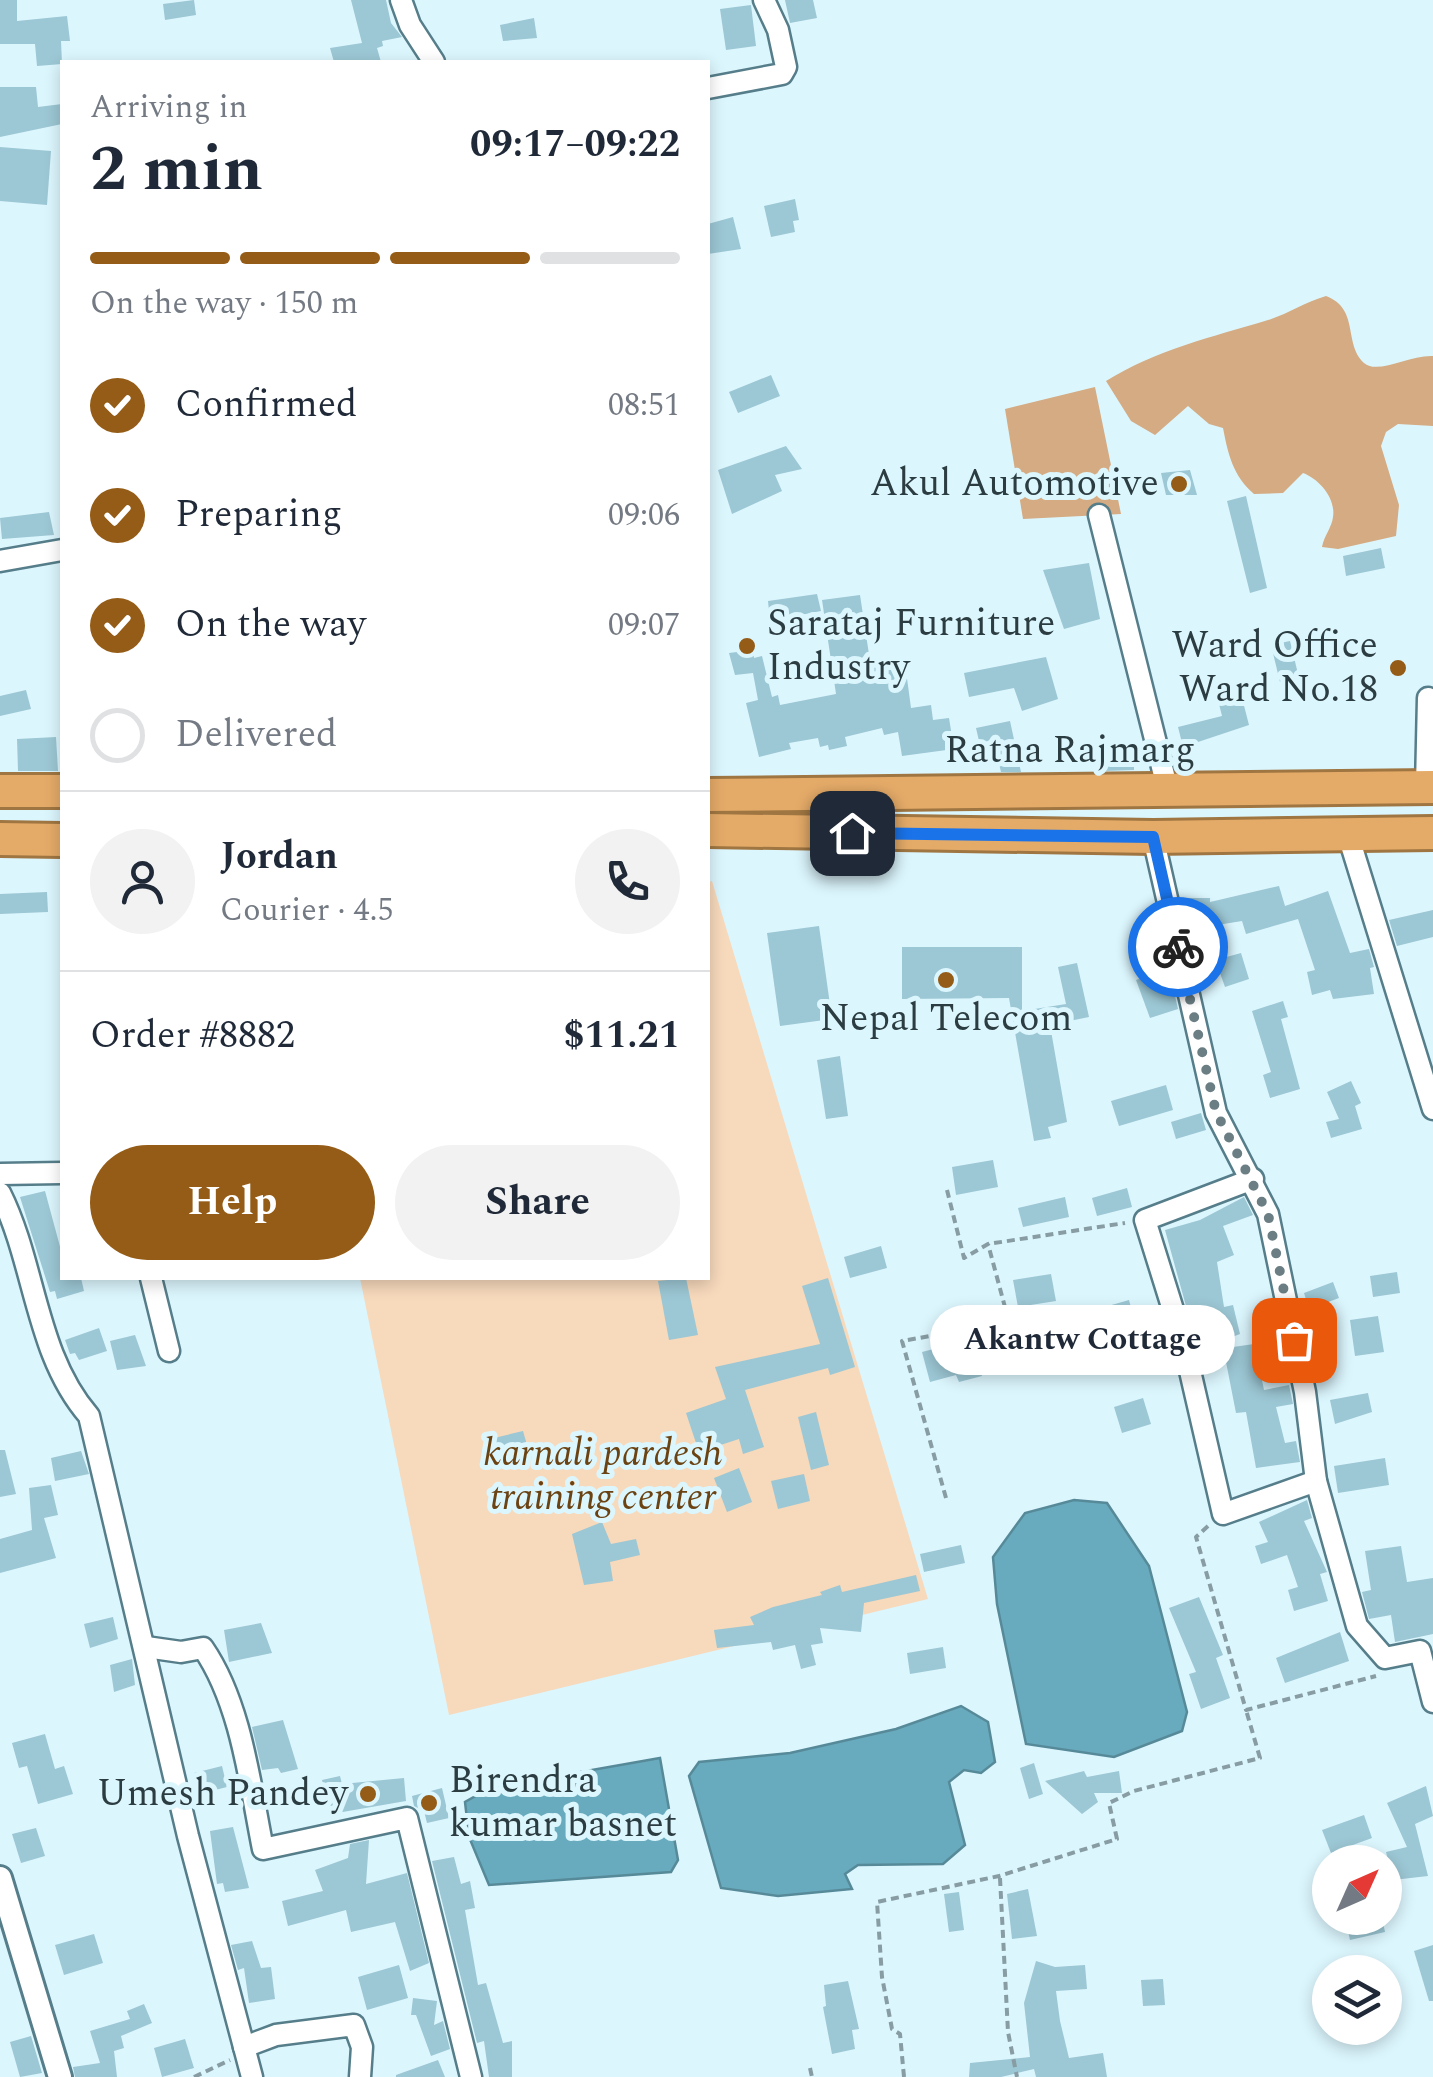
<!DOCTYPE html>
<html lang="en">
<head>
<meta charset="utf-8">
<style>
	:root { --surface:#fff; --page:#f2f2f3; --text:#1f2937; --muted:#747a83; --line:#e0e1e3; --accent:#945c16 }
	body { margin:0; font-family:Spectral,serif; background:var(--page); color:var(--text); height:100vh; display:flex; flex-direction:column; font-size:38px; white-space:nowrap }
	* { box-sizing:border-box; margin:0 }
	p { font-size:32px; color:var(--muted) }
	.icon { flex:none; width:55px; height:55px; fill:none; stroke:currentColor; stroke-width:2; stroke-linecap:round; stroke-linejoin:round }
	.map { position:relative; flex:1; overflow:hidden }
	.side { position:absolute; left:60px; top:60px; width:650px; height:1220px; display:flex; flex-direction:column; background:var(--surface); border-radius:0px; box-shadow:0 5px 15px #0003 }
	.side>* { flex:none }
	.needle { width:65px; rotate:45deg }
	.buttons { position:absolute; left:1312px; top:1845px; display:grid; gap:20px }
	.buttons a { display:grid; place-items:center; width:90px; height:90px; border-radius:50%; background:var(--surface); box-shadow:0 5px 15px #0003; font-size:50px }
	.pin { position:absolute; display:grid; place-items:center; width:85px; height:85px; color:#fff; margin:-42px; border-radius:20px; box-shadow:0 5px 15px #0006 }
	.courier { position:absolute; display:grid; place-items:center; width:100px; height:100px; margin:-50px; border:8px solid #1a73e8; border-radius:50%; background:#fff; color:#222; box-shadow:0 2px 12px #0007 }
	.bubble { position:absolute; height:70px; border-radius:35px; background:var(--surface); box-shadow:0 5px 15px #0003; font-size:32px; font-weight:700; line-height:70px; text-align:center }
	.summary em { font-style:normal; font-weight:700 }
	.summary div { display:flex; flex-direction:column-reverse }
	.summary { display:flex; align-items:center; justify-content:space-between; height:170px; padding:0 30px }
	h1 { font-size:65px; font-weight:700; line-height:75px }
	.bar { display:grid; grid-template-columns:repeat(4,1fr); gap:15px 10px; align-content:center; height:120px; padding:0 30px }
	.bar i { height:12px; border-radius:8px; background:var(--line) }
	.bar .current { background:var(--accent) }
	.bar p { grid-column:span 4 }
	.line { display:flex; align-items:center; gap:25px; padding:0 30px; border-top:2px solid var(--line) }
	.line div { flex:1 }
	.round { display:grid; place-items:center; flex:none; width:105px; height:105px; border-radius:52px; background:var(--page) }
	ol { padding:0 30px; list-style:none }
	li { display:flex; align-items:center; gap:30px; height:110px }
	li p { margin-inline-start:auto }
	li .icon { padding:10px; border-radius:50%; background:var(--accent); color:#fff; stroke-width:4 }
	li:last-child { color:var(--muted) }
	li i { width:55px; height:55px; border:5px solid var(--line); border-radius:50% }
	.button { display:flex; gap:20px; margin-top:auto; padding:20px 30px }
	.button a { flex:1; height:115px; border-radius:60px; background:var(--accent); color:#fff; font-size:40px; font-weight:700; line-height:115px; text-align:center }
	.button a+a { background:var(--page); color:var(--text) }
	.map>svg:first-child { display:block }
	.green { fill:#f7d9bc }
	.forest { fill:#d4ab82 }
	.water { fill:#69abbe; stroke:#578a99; stroke-width:2.5 }
	.building { fill:#9cc7d4 }
	.lines { fill:none; stroke-linecap:round; stroke-linejoin:round }
	.minor-casing { stroke:#567e8a; stroke-width:25 }
	.tertiary-casing { stroke:#567e8a; stroke-width:28 }
	.trunk-casing { stroke:#9f7642; stroke-width:38 }
	.path { stroke:#879ca3; stroke-width:4; stroke-dasharray:8 5; stroke-linecap:butt }
	.minor { stroke:#fff; stroke-width:20 }
	.tertiary { stroke:#fff; stroke-width:22 }
	.trunk { stroke:#e4aa68; stroke-width:32 }
	.done { stroke:#6a7e84; stroke-width:10; stroke-dasharray:0 18 }
	.route { stroke:#1a73e8; stroke-width:12 }
	.poi-dot { fill:#945c16; stroke:#dcf6fe; stroke-width:4 }
	.labels { text-anchor:middle; dominant-baseline:central; stroke-width:10; stroke-linejoin:round; paint-order:stroke }
	.poi-label { font-size:38px; fill:#2c3d42; stroke:#dcf6fe; text-anchor:end }
	.street-label { font-size:38px; fill:#2c3d42; stroke:#dcf6fe }
	.park-label { font-size:38px; font-style:italic; fill:#6b4312; stroke:#dcf6fe }
</style>
</head>
<body>
<div class="map">
<svg width="1433" height="2077" viewBox="0 0 1433 2077">
	<rect width="100%" height="100%" fill="#dcf6fe"/>
	<!-- green -->
	<path class="green" d="M712,881L928,1599L449,1715L360,1278H708V882Z"/>
	<!-- forest -->
	<g class="forest">
		<path d="M1326,296C1360,309 1343,343 1364,363C1378,375 1408,355 1433,356V426L1398,424L1386,432L1381,446L1399,505L1396,536L1338,549L1322,547C1324,536 1332,527 1333,517C1336,498 1319,479 1303,473L1283,493L1254,494C1233,476 1228,454 1223,428L1209,424L1188,406L1155,435L1131,421L1106,381C1156,350 1212,337 1268,320C1288,314 1305,302 1326,296Z"/>
		<path d="M1095,387L1121,514L1023,519L1005,409Z"/>
	</g>
	<!-- water -->
	<g class="water">
		<path d="M1074,1500L1107,1503L1149,1566L1187,1712L1182,1731L1114,1757L1026,1744L997,1604L993,1557L1025,1513Z"/>
		<path d="M961,1706L988,1722L995,1762L981,1773L964,1770L949,1782L965,1845L943,1864L858,1865L845,1874L852,1889L778,1896L721,1888L689,1776L699,1762L790,1753L896,1729Z"/>
		<path d="M660,1758L678,1860L671,1872L489,1885L469,1837L465,1802L490,1788Z"/>
	</g>
	<!-- building -->
	<g class="building">
		<path d="M0,0H17V21L67,16L70,41H61L62,64L37,66L35,44H0Z"/>
		<path d="M194,0L196,15L165,20L163,4Z"/>
		<path d="M351,0H386L391,23L402,37L382,41L383,46L377,48L381,62H334L330,48L362,43Z"/>
		<path d="M785,0H813L817,18L790,23Z"/>
		<path d="M751,5L756,46L726,50L720,9Z"/>
		<path d="M534,18L537,38L503,41L500,25Z"/>
		<path d="M0,87H36L38,107L62,104V124L0,137Z"/>
		<path d="M0,147L51,151L47,205L0,201Z"/>
		<path d="M795,199L799,220L793,221L795,232L771,237L764,206Z"/>
		<path d="M733,217L741,249L708,254V224Z"/>
		<path d="M771,375L780,396L738,413L729,392Z"/>
		<path d="M786,446L802,469L775,475L782,491L732,514L718,470Z"/>
		<path d="M1190,470L1197,495H1166L1161,473Z"/>
		<path d="M1246,496L1267,588L1250,593L1227,501Z"/>
		<path d="M49,512L54,535L2,539L0,518Z"/>
		<path d="M1381,548L1385,568L1346,576L1343,556Z"/>
		<path d="M1089,563L1100,619L1064,629L1043,570Z"/>
		<path d="M817,594L821,611L770,621L768,601Z"/>
		<path d="M860,595L870,661L893,658L895,673L906,671L911,708L931,705L933,720L949,718L954,749L902,756L898,732L884,735L882,728L845,737L847,746L829,750L828,745L820,747L818,738L789,743L791,749L759,757L746,703L758,700L753,673L735,675L729,653L753,650L754,658L762,656L772,697L778,695L780,705L836,694L822,600Z"/>
		<path d="M1290,641L1299,678L1280,682L1271,645Z"/>
		<path d="M1046,657L1058,699L1022,711L1014,688L969,697L964,673Z"/>
		<path d="M26,690L31,709L0,716V696Z"/>
		<path d="M1241,694L1249,725L1183,747L1178,727L1222,716L1218,700Z"/>
		<path d="M1010,721L1021,772H1001L996,751L982,754L976,728Z"/>
		<path d="M56,737L58,771H18L17,739Z"/>
		<path d="M1104,744H1121V758H1134V770L1104,771Z"/>
		<path d="M1279,886L1285,906L1328,891L1350,953L1369,949L1374,967L1370,968L1374,994L1333,999L1330,990L1312,995L1307,972L1315,970L1298,919L1246,934L1242,921L1211,926L1212,961L1241,953L1249,979L1225,987L1220,973L1199,976L1186,898H1210V902Z"/>
		<path d="M47,892L48,912L0,914V894Z"/>
		<path d="M1433,910V937L1397,946L1389,920Z"/>
		<path d="M819,926L832,1019L780,1026L767,933Z"/>
		<path d="M902,947H1022V1011L1066,1004L1058,967L1077,963L1089,1017L1050,1025L1067,1122L1048,1127L1051,1138L1034,1141L1009,998L902,999Z"/>
		<path d="M1169,969L1178,1009L1150,1018L1136,980Z"/>
		<path d="M1283,1001L1288,1017L1281,1019L1300,1089L1270,1098L1263,1075L1271,1072L1252,1011Z"/>
		<path d="M840,1056L848,1116L826,1119L817,1060Z"/>
		<path d="M1351,1081L1361,1103L1355,1106L1362,1129L1331,1138L1326,1122L1339,1119L1327,1092Z"/>
		<path d="M1166,1085L1173,1110L1119,1126L1111,1101Z"/>
		<path d="M1201,1113L1206,1130L1176,1139L1171,1122Z"/>
		<path d="M993,1160L998,1187L956,1195L952,1167Z"/>
		<path d="M1127,1188L1132,1207L1097,1216L1092,1198Z"/>
		<path d="M45,1191L62,1254V1278H81L84,1291L57,1299L55,1291L50,1292L20,1197Z"/>
		<path d="M1065,1197L1069,1217L1023,1227L1018,1208Z"/>
		<path d="M1244,1197L1253,1215L1223,1226L1234,1255L1217,1262L1224,1307L1233,1305L1240,1334L1224,1340L1226,1348L1261,1343L1263,1354L1257,1356L1264,1390L1289,1385L1293,1404L1276,1407L1285,1443L1296,1441L1300,1462L1256,1468L1246,1412L1236,1413L1226,1362L1202,1364L1165,1230L1200,1220Z"/>
		<path d="M881,1246L887,1268L850,1278L844,1257Z"/>
		<path d="M1397,1272L1400,1293L1373,1297L1370,1276Z"/>
		<path d="M1051,1274L1056,1301L1018,1307L1013,1280Z"/>
		<path d="M686,1278L698,1335L669,1340L658,1281Z"/>
		<path d="M828,1278L855,1367L830,1375L828,1368L745,1390L764,1447L743,1454L739,1439L699,1452L686,1413L726,1399L715,1367L820,1344L802,1286Z"/>
		<path d="M1333,1282L1339,1298L1309,1309L1304,1293Z"/>
		<path d="M1129,1300L1133,1315L1159,1311L1163,1325L1144,1328L1152,1360L1119,1368L1114,1347L1119,1345L1108,1306Z"/>
		<path d="M1378,1316L1384,1352L1355,1356L1350,1320Z"/>
		<path d="M99,1328L107,1351L79,1360L75,1353L70,1354L65,1340Z"/>
		<path d="M135,1335L146,1366L117,1370L110,1341Z"/>
		<path d="M945,1346L947,1354L974,1347L982,1376L959,1382L956,1375L930,1382L922,1352Z"/>
		<path d="M1368,1393L1372,1412L1335,1424L1330,1400Z"/>
		<path d="M1143,1398L1151,1424L1122,1433L1114,1407Z"/>
		<path d="M816,1412L829,1465L811,1470L798,1417Z"/>
		<path d="M523,1431L527,1445L497,1453L494,1438Z"/>
		<path d="M0,1450H5L16,1494L0,1497Z"/>
		<path d="M81,1451L89,1474L55,1481L51,1458Z"/>
		<path d="M1385,1458L1389,1485L1338,1493L1334,1466Z"/>
		<path d="M739,1468L752,1502L727,1512L714,1478Z"/>
		<path d="M804,1474L810,1501L778,1509L771,1481Z"/>
		<path d="M51,1485L58,1515L44,1518L56,1558L0,1573V1539L32,1530L29,1488Z"/>
		<path d="M1307,1500L1312,1518L1304,1521L1327,1572L1320,1574L1328,1601L1294,1611L1288,1590L1298,1587L1287,1555L1261,1564L1255,1546L1268,1542L1259,1522Z"/>
		<path d="M602,1522L611,1544L636,1539L640,1555L610,1562L613,1581L584,1585L572,1534Z"/>
		<path d="M961,1545L965,1563L924,1572L920,1554Z"/>
		<path d="M1401,1546L1407,1582L1433,1578V1634L1395,1642L1391,1615L1369,1619L1362,1592L1371,1590L1365,1551Z"/>
		<path d="M916,1575L920,1591L864,1603L861,1632L820,1628L823,1643L811,1645L816,1665L801,1669L795,1645L773,1650L771,1642L717,1648L714,1630L754,1625L750,1617L773,1607L822,1595L820,1592L840,1585L842,1592Z"/>
		<path d="M1199,1597L1223,1655L1216,1658L1230,1698L1201,1709L1189,1674L1196,1672L1169,1608Z"/>
		<path d="M113,1617L118,1639L90,1648L84,1624Z"/>
		<path d="M261,1623L272,1653L229,1662L224,1630Z"/>
		<path d="M1340,1632L1349,1661L1285,1683L1276,1658Z"/>
		<path d="M943,1647L946,1668L910,1674L907,1653Z"/>
		<path d="M132,1659L135,1685L114,1692L110,1665Z"/>
		<path d="M283,1720L298,1769L281,1773L278,1768L262,1770L252,1727Z"/>
		<path d="M45,1734L55,1769L64,1766L73,1794L38,1804L27,1766L19,1768L12,1743Z"/>
		<path d="M1034,1763L1043,1794L1029,1799L1020,1768Z"/>
		<path d="M222,1766L227,1787L199,1794L194,1773Z"/>
		<path d="M1084,1771L1087,1777L1119,1771L1122,1793H1094L1098,1802L1082,1814L1045,1781Z"/>
		<path d="M340,1776L342,1784L404,1778L406,1801L331,1814L322,1780Z"/>
		<path d="M1426,1786L1433,1816L1415,1824L1428,1876L1393,1880L1386,1852L1407,1847L1387,1803Z"/>
		<path d="M442,1788L449,1818L427,1823L424,1811L414,1806L412,1796Z"/>
		<path d="M1364,1815L1372,1838L1331,1853L1322,1830Z"/>
		<path d="M233,1827L249,1888L225,1892L223,1883L217,1884L210,1831Z"/>
		<path d="M36,1828L45,1856L21,1863L12,1834Z"/>
		<path d="M369,1840L366,1884L407,1873L429,1963L410,1971L395,1922L351,1932L346,1910L288,1926L282,1901L323,1891L315,1870L348,1858L350,1844Z"/>
		<path d="M454,1857L461,1884L470,1881L475,1908L465,1910L478,1985L486,1983L503,2043L512,2041V2077H489L484,2041L477,2043L432,1861Z"/>
		<path d="M1028,1889L1037,1936L1012,1939L1007,1894Z"/>
		<path d="M959,1892L964,1930L949,1932L944,1894Z"/>
		<path d="M1345,1918H1382L1385,1932L1350,1940Z"/>
		<path d="M94,1934L103,1963L64,1975L55,1945Z"/>
		<path d="M252,1941L261,1968L271,1967L275,1999L249,2003L244,1968L238,1970L231,1945Z"/>
		<path d="M1433,1945V2001H1429L1414,1951Z"/>
		<path d="M1036,1961L1055,1967L1085,1965L1087,1989L1056,1991L1060,2021L1069,2058L1103,2053L1107,2077H1036L1034,2069L1001,2077H969L970,2063L1030,2057L1024,2003Z"/>
		<path d="M399,1965L408,1998L367,2010L358,1977Z"/>
		<path d="M1163,1979L1165,2005L1143,2006L1141,1980Z"/>
		<path d="M848,1981L859,2029L852,2030L855,2049L832,2054L823,2007L826,2006L824,1985Z"/>
		<path d="M413,1998L437,2001L434,2025L443,2021L450,2049L431,2056L416,2015H411Z"/>
		<path d="M144,2004L152,2023L121,2036L124,2048L114,2051L117,2077H75L73,2067L100,2063L90,2031L130,2019L127,2011Z"/>
		<path d="M31,2036L42,2073L20,2077L10,2042Z"/>
		<path d="M185,2039L194,2068L162,2077L154,2048Z"/>
		<path d="M438,2060L445,2077H396V2075Z"/>
	</g>
	<g class="lines">
		<!-- minor casing -->
		<g class="minor-casing">
			<g id="minor">
				<path d="M401,0L410,25L434,62"/>
				<path d="M708,88L782,74L786,67L778,30L764,0"/>
				<path d="M1099,515L1168,791"/>
				<path d="M0,561L62,550"/>
				<path d="M1426,787L1428,698"/>
				<path d="M1348,835L1433,1109"/>
				<path d="M1153,837L1216,1113L1268,1214L1305,1392L1316,1481L1357,1626L1385,1658L1420,1651L1433,1702"/>
				<path d="M0,1174L62,1173"/>
				<path d="M1253,1179L1145,1220L1184,1345L1223,1514L1316,1481"/>
				<path d="M0,1193C36,1265 35,1354 89,1416L188,1836L252,2077"/>
				<path d="M151,1278L169,1351"/>
				<path d="M146,1647L181,1652L203,1648C241,1703 250,1784 263,1849L407,1818L471,2077"/>
				<path d="M244,2047L276,2035L354,2025L362,2047L360,2077"/>
			</g>
		</g>
		<!-- tertiary casing -->
		<g class="tertiary-casing">
			<path id="tertiary" d="M0,1878L60,2077"/>
		</g>
		<!-- trunk casing -->
		<g class="trunk-casing">
			<g id="trunk">
				<path d="M0,791H62"/>
				<path d="M708,795L1433,787"/>
				<path d="M708,830L1153,837L1433,833"/>
				<path d="M0,839L62,840"/>
			</g>
		</g>
		<!-- path -->
		<g class="path">
			<path d="M947,1190L964,1258L988,1244L1125,1223"/>
			<path d="M946,1498L902,1341L1009,1322L988,1244"/>
			<path d="M1208,1526L1196,1537L1246,1710L1376,1676"/>
			<path d="M1000,1878L1008,2032L1017,2077"/>
			<path d="M810,2068L812,2077"/>
			<path d="M194,2077L230,2060"/>
			<path d="M904,2077L900,2034L892,2029L882,1977L877,1902L999,1876L1117,1839L1109,1803L1134,1791L1260,1758L1246,1710"/>
		</g>
		<!-- minor -->
		<use href="#minor" class="minor"/>
		<!-- tertiary -->
		<use href="#tertiary" class="tertiary"/>
		<!-- trunk -->
		<use href="#trunk" class="trunk"/>
	</g>
	<g class="lines">
		<!-- done -->
		<path class="done" d="M1178,947L1216,1112L1268,1214L1294,1340"/>
		<!-- route -->
		<path class="route" d="M852,833L1153,837L1178,947"/>
	</g>
	<!-- markers -->
	<g class="poi-dot">
		<circle cx="1179" cy="484" r="10"/>
		<circle cx="747" cy="646" r="10"/>
		<circle cx="1398" cy="668" r="10"/>
		<circle cx="946" cy="980" r="10"/>
		<circle cx="368" cy="1794" r="10"/>
		<circle cx="429" cy="1803" r="10"/>
	</g>
	<g class="labels">
		<!-- poi labels -->
		<g class="poi-label">
			<text x="1159" y="484">Akul Automotive</text>
			<text x="767" y="624" text-anchor="start">Sarataj Furniture<tspan x="767" dy="44">Industry</tspan></text>
			<text x="1378" y="646">Ward Office<tspan x="1378" dy="44">Ward No.18</tspan></text>
			<text x="946" y="1019" text-anchor="middle">Nepal Telecom</text>
			<text x="449" y="1781" text-anchor="start">Birendra<tspan x="449" dy="44">kumar basnet</tspan></text>
			<text x="348" y="1794">Umesh Pandey</text>
		</g>
		<!-- street labels -->
		<g class="street-label">
			<text x="1070" y="751">Ratna Rajmarg</text>
		</g>
		<!-- park labels -->
		<g class="park-label">
			<text x="603" y="1454">karnali pardesh<tspan x="603" dy="44">training center</tspan></text>
		</g>
	</g>
</svg>
<div class="buttons">
<a><svg class="needle" viewBox="-14 -14 28 28"><path d="M0-13l5 13h-10z" fill="#e53935"/><path d="M0 13l5-13h-10z" fill="#747a83"/></svg></a>
<a><svg class="icon" aria-label="layers" viewBox="0 0 24 24"><path d="M12 4l9 5-9 5-9-5zM3 14l9 5 9-5"/></svg></a>
</div>
<div class="pin" style="left:1294px;top:1340px;background:#ea580c"><svg class="icon" aria-label="bag" viewBox="0 0 24 24"><path d="M5 8h14l-1 12H6zM9 8a3 3 0 0 1 6 0"/></svg></div>
<div class="pin" style="left:852px;top:833px;background:#1f2937"><svg class="icon" aria-label="home" viewBox="0 0 24 24"><path d="M3 11l9-7 9 7M6 9v11h12V9"/></svg></div>
<div class="courier" style="left:1178px;top:947px"><svg class="icon" aria-label="bike" viewBox="0 0 24 24"><circle cx="6" cy="16" r="4"/><circle cx="18" cy="16" r="4"/><path d="M6 16l4-8h5l3 8M10 8l3 8H6M13 5h3"/></svg></div>
<div class="bubble" style="left:930px;top:1305px;width:305px">Akantw Cottage</div>
<section class="side">
<div class="summary"><div><h1>2 min</h1><p>Arriving in</p></div><em>09:17–09:22</em></div>
<div class="bar"><i class="current"></i><i class="current"></i><i class="current"></i><i></i><p>On the way · 150 m</p></div>
<ol>
<li><svg class="icon" aria-label="check" viewBox="0 0 24 24"><path d="M5 12l5 5 9-10"/></svg>Confirmed<p>08:51</p></li>
<li><svg class="icon" aria-label="check" viewBox="0 0 24 24"><path d="M5 12l5 5 9-10"/></svg>Preparing<p>09:06</p></li>
<li><svg class="icon" aria-label="check" viewBox="0 0 24 24"><path d="M5 12l5 5 9-10"/></svg>On the way<p>09:07</p></li>
<li><i></i>Delivered</li>
</ol>
<div class="line" style="height:180px"><a class="round"><svg class="icon" aria-label="person" viewBox="0 0 24 24"><circle cx="12" cy="8" r="4"/><path d="M4 21q1-7 8-7t8 7"/></svg></a><div><b>Jordan</b><p>Courier · 4.5</p></div><a class="round"><svg class="icon" aria-label="phone" viewBox="0 0 24 24"><path d="M5 4h4l2 5-3 2q2 4 5 5l2-3 5 2v4C11 20 4 13 5 4z"/></svg></a></div>
<div class="line" style="height:130px"><div>Order #8882</div><b>$11.21</b></div>
<div class="button"><a>Help</a><a>Share</a></div>
</section>
</div>
</body>
</html>
